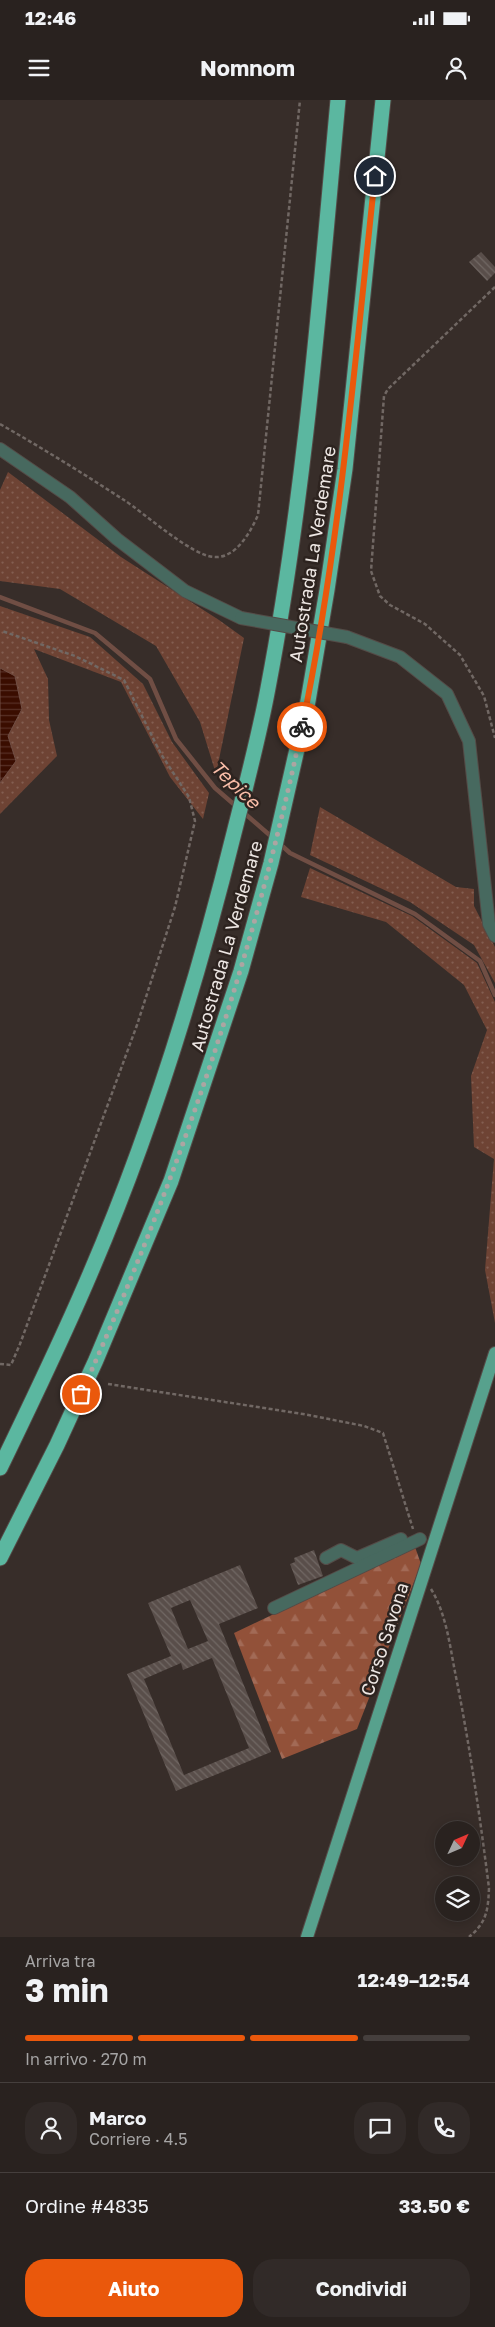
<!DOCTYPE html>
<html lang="it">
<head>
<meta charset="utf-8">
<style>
	:root { --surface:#29221f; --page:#312a28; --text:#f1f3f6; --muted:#a5a4a4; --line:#453f3d; --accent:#ea580c }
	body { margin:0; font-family:"Golos Text",sans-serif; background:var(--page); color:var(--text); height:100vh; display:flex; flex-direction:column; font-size:19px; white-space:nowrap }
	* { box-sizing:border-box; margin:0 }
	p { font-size:16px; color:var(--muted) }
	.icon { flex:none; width:28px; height:28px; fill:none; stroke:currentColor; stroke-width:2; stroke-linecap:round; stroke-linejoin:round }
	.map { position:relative; height:1837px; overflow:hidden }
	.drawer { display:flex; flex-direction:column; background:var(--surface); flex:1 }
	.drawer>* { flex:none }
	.needle { width:32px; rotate:46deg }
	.fabs { position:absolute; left:435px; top:1721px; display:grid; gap:10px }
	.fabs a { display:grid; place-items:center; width:45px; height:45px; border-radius:50%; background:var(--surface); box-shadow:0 2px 12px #0003,0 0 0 1px var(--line); font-size:25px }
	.pin { position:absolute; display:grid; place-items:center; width:42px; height:42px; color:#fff; margin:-21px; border:2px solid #fff; border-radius:50%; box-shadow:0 1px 5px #0007 }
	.courier { position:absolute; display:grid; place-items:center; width:50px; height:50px; margin:-25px; border:4px solid #ea580c; border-radius:50%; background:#fff; color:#222; box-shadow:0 1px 6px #0007 }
	.summary em { font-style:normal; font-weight:700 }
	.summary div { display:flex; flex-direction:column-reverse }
	.summary { display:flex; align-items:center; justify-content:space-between; height:85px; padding:0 25px }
	h1 { font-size:32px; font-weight:700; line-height:38px }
	.bar { display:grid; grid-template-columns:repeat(4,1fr); gap:8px 5px; align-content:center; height:60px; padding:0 25px }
	.bar i { height:6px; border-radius:4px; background:var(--line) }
	.bar .selected { background:var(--accent) }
	.bar p { grid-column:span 4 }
	.line { display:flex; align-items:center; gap:12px; padding:0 25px; border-top:1px solid var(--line) }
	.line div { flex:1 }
	.round { display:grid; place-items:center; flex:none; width:52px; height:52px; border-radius:20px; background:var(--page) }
	.cta { display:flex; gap:10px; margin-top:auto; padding:10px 25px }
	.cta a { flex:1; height:58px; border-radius:20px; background:var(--accent); color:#fff; font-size:20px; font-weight:700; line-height:58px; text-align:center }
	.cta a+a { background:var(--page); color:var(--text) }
	.status { display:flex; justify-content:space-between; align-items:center; height:35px; padding:0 25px; background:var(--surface); direction:ltr }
	.status svg { height:14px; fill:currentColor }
	header { display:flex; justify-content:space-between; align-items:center; height:65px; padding:0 25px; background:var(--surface); font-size:22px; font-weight:700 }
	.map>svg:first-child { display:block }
	.grass { fill:url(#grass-dots) }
	.forest { fill:url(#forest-firs) }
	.water { fill:url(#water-rules); stroke:#704e44 }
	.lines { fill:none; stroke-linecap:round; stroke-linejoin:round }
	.stream { stroke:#704e44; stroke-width:4.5 }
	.building { fill:url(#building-back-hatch); fill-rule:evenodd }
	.minor-casing { stroke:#544b47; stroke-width:14 }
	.major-casing { stroke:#544b47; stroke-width:14 }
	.highway-casing { stroke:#544b47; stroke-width:17 }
	.path { stroke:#716864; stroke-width:2.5; stroke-dasharray:4 2.5; stroke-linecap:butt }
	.minor { stroke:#47695f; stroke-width:12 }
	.major { stroke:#57a18d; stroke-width:12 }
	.highway { stroke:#5bb7a0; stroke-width:15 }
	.minor-bridge-casing { stroke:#544b47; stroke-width:14; stroke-linecap:butt }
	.minor-bridge { stroke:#47695f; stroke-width:12 }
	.done { stroke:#ada5a2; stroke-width:5; stroke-dasharray:0 9 }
	.route { stroke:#ea580c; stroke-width:6 }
	.labels { text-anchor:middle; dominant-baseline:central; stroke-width:5; stroke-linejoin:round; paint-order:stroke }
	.street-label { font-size:18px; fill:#ede6e3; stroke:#2d231f }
	.water-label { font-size:19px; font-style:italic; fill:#f9bda8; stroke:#2d231f }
</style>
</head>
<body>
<div class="status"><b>12:46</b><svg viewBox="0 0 49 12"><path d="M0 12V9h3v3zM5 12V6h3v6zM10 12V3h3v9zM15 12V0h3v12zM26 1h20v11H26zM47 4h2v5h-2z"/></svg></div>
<header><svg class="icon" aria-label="menu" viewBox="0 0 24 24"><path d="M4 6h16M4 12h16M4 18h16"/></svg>Nomnom<svg class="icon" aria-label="person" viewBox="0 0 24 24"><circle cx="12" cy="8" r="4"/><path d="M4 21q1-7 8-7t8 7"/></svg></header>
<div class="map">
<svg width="495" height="1837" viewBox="0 0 495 1837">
	<defs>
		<pattern id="grass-dots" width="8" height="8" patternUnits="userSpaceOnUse" patternTransform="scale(1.25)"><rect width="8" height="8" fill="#6e4334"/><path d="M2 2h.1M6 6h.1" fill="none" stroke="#835e51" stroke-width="1.8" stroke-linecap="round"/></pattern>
		<pattern id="forest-firs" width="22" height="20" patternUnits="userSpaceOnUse" patternTransform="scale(1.25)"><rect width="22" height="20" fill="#925139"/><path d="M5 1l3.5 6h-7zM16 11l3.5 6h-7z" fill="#a26a56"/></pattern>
		<pattern id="water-rules" width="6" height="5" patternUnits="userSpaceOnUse" patternTransform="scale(1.25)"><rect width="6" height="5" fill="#3a0d00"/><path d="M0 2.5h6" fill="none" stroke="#573025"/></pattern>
		<pattern id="building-back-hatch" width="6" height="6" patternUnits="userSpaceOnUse" patternTransform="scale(1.25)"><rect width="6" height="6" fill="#594e4a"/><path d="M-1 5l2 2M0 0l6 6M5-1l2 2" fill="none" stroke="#716864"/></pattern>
	</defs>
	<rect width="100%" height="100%" fill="#372d29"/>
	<!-- grass -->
	<g class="grass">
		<path d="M8,372L121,457L219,520L244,538L216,674L200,622L156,546L60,489L0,481V390Z"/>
		<path d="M0,506L90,537L143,584L172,642L209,693L203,719L170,677L121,582L34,549L48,579L49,620L57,656L0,714Z"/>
		<path d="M320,707L456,787L474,789V806L495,847V883L474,845L410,802L310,755Z"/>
		<path d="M310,768L412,816L477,863L495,902V1223L485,1170L494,1059L474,1047L471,976L487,930L464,885L386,822L301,797Z"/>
	</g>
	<!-- forest -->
	<path class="forest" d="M415,1447L421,1464L357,1629L282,1659L234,1533Z"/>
	<!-- water -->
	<path class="water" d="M0,568L15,576L22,609L8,636L16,661L0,683Z"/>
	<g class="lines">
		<!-- stream -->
		<g class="stream">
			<path d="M0,497L95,533L150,579L176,639L215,688L237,707"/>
			<path d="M243,712L273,738"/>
			<path d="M279,743L290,753L415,814L480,861L495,895"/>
		</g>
	</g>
	<!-- building -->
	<g class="building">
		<path d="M481,152L495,167V173L487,181L469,162Z"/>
		<path d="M314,1450L323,1476L298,1485L290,1464L295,1462L294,1458Z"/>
		<path d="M240,1465L258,1508L219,1524L271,1652L176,1691L127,1574L171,1556L148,1503ZM190,1500L208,1541L188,1549L171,1508ZM212,1558L249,1648L184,1675L144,1579L181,1563L183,1570Z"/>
	</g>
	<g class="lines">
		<!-- minor casing -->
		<g class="minor-casing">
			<g id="minor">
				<path d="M0,349L70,397L117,439L185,491L241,518"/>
				<path d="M347,537L400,557L447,594L469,641L489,824L495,836"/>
				<path d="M326,1458L341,1450L357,1458L401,1439"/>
				<path d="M274,1508L420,1439"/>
			</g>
		</g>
		<!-- major casing -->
		<g class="major-casing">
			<path id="major" d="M307,1837L495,1253"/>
		</g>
		<!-- highway casing -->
		<g class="highway-casing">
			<g id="highway">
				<path d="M0,1368C31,1304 62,1240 90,1174C151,1032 197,883 234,733C246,685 259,637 268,588C305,394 320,196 338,0"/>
				<path d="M0,1458L57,1345L96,1260L171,1081L241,871L271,763L308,601L327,490L345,369L383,0"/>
			</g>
		</g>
		<!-- path -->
		<g class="path">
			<path d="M495,187L388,289L384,296L371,471L380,496L390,505L425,524L460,555L484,596L495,638"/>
			<path d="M0,324C42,348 84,374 124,400C144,413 192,456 214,457C236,459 251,431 258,415L300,0"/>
			<path d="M0,1264L11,1265L20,1244L137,925L175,807L195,721L189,697L161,654L124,580L75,556L2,531"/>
			<path d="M108,1284L303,1314L364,1326L383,1333L413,1429"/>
			<path d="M431,1489C447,1515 450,1548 456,1577C470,1647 480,1717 489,1788C488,1810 487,1822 469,1837"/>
		</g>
		<!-- minor -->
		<use href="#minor" class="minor"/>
		<!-- major -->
		<use href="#major" class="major"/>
		<!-- highway -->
		<use href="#highway" class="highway"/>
		<!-- minor-bridge casing -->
		<g class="minor-bridge-casing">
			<path id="minor-bridge" d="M241,518L347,537"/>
		</g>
		<!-- minor-bridge -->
		<use href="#minor-bridge" class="minor-bridge"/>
	</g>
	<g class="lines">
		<!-- done -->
		<path class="done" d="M81,1294C178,1079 254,857 302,627"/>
		<!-- route -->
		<path class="route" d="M302,627C340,445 355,260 375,76"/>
	</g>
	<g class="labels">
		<!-- street labels -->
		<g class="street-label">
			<text transform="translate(312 454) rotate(-81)">Autostrada La Verdemare</text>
			<text transform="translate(226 846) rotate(-74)">Autostrada La Verdemare</text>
			<text transform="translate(384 1539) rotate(-72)">Corso Savona</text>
		</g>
		<!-- water labels -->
		<g class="water-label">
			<text transform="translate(236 684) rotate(44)">Tepice</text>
		</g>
	</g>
</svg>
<div class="fabs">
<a><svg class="needle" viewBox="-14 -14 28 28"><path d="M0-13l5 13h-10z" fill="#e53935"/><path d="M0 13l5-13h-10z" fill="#a5a4a4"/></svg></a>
<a><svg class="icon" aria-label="layers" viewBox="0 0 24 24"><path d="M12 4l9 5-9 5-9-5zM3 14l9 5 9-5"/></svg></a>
</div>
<div class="pin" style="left:81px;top:1294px;background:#ea580c"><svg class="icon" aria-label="bag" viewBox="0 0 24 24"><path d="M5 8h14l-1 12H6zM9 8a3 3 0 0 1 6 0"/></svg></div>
<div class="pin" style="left:375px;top:76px;background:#1f2937"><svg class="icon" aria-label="home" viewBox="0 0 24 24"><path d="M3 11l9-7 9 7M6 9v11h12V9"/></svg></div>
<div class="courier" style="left:302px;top:627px"><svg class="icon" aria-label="bike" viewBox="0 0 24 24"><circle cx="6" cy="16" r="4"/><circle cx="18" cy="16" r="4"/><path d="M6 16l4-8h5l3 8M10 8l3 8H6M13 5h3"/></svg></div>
</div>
<section class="drawer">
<div class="summary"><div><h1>3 min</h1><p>Arriva tra</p></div><em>12:49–12:54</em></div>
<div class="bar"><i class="selected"></i><i class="selected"></i><i class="selected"></i><i></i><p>In arrivo · 270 m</p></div>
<div class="line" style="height:90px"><a class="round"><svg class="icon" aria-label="person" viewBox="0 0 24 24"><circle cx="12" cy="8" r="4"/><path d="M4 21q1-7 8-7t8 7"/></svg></a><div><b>Marco</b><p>Corriere · 4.5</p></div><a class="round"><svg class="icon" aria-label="chat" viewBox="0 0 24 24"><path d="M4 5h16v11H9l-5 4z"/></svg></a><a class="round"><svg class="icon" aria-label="phone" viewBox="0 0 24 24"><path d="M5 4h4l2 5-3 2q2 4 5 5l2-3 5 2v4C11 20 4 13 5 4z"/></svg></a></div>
<div class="line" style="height:65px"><div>Ordine #4835</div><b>33.50 €</b></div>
<div class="cta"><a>Aiuto</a><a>Condividi</a></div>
</section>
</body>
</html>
